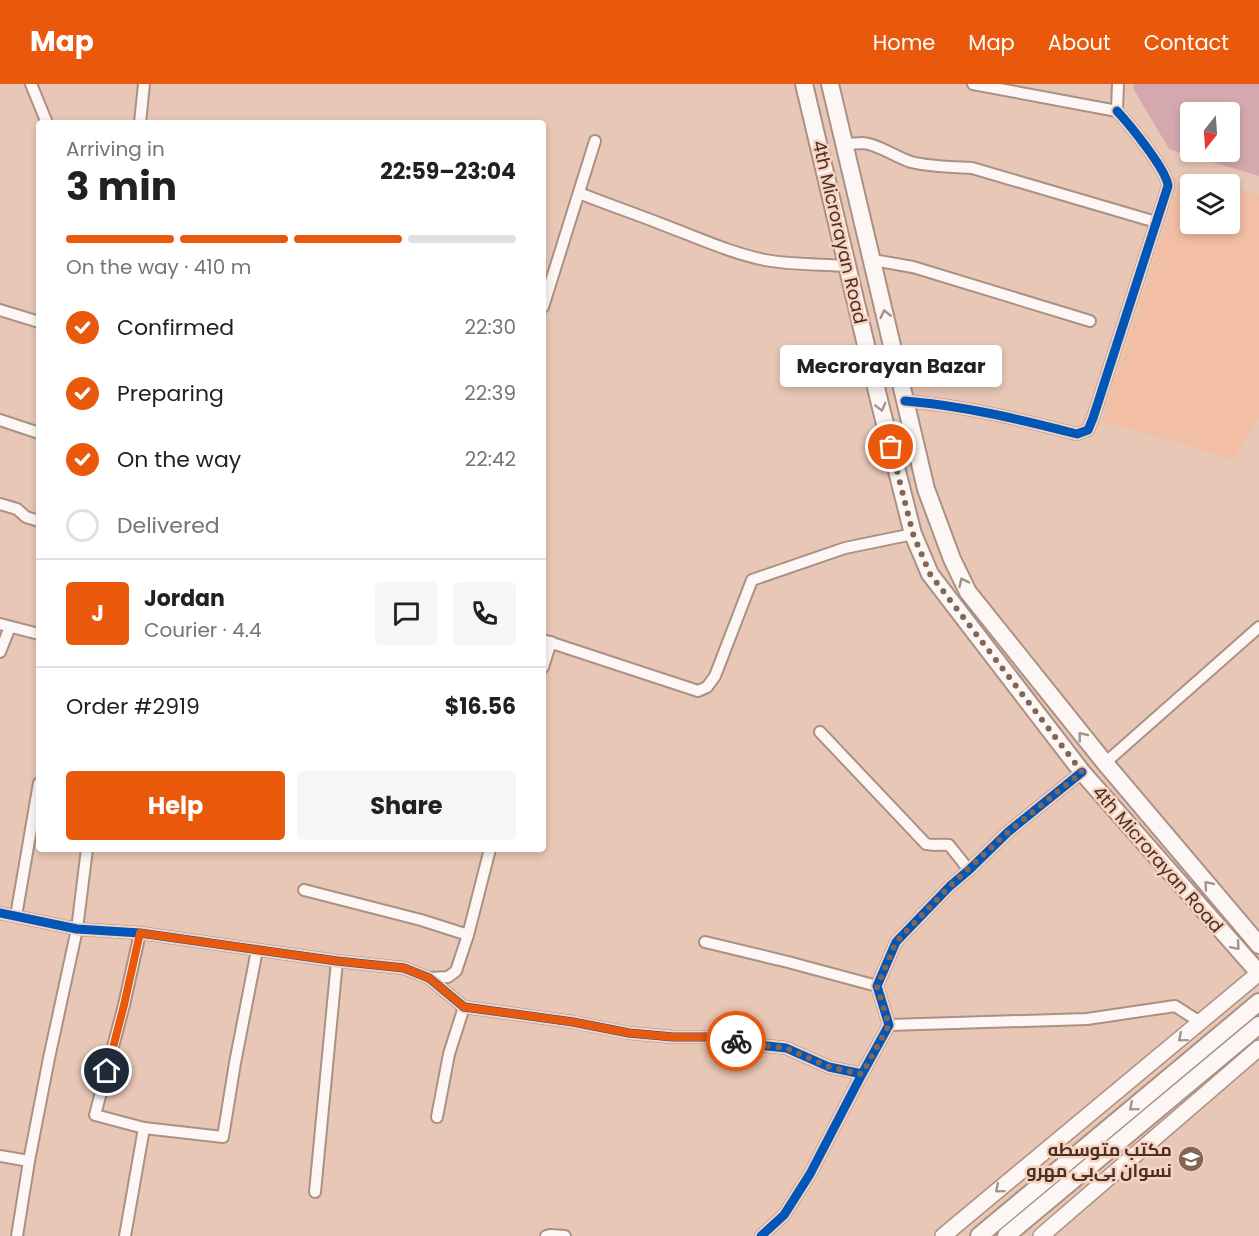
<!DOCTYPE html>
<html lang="en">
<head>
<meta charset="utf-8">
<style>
	:root { --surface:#fff; --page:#f6f6f6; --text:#202124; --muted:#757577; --line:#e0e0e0; --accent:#ea580c }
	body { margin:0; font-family:Poppins,Cairo,sans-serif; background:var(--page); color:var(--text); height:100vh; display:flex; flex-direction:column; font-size:22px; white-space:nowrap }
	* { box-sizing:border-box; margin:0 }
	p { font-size:20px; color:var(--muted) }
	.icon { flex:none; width:33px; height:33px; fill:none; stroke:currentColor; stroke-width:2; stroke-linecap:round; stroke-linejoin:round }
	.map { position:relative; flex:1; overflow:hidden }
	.sheet { position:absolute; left:36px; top:36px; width:510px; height:732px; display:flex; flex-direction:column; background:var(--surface); border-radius:6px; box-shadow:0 3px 9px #0003 }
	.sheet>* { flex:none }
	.needle { width:39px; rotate:197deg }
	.controls { position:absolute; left:1180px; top:18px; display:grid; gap:12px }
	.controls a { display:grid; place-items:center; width:60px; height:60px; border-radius:6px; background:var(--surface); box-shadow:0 3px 9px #0003; font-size:30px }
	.pin { position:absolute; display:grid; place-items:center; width:51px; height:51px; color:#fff; margin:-26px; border:3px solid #fff; border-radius:50%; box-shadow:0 2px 6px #0007 }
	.courier { position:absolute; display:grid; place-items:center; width:60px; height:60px; margin:-30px; border:4px solid #ea580c; border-radius:50%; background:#fff; color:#222; box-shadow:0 2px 8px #0007 }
	.bubble { position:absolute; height:42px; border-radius:6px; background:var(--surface); box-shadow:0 3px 9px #0003; font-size:20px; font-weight:700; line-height:42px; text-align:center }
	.head em { font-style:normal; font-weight:700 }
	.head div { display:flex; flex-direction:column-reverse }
	.head { display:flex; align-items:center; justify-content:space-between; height:102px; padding:0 30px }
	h1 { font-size:39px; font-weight:700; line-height:45px }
	.bar { display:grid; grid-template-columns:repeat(4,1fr); gap:9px 6px; align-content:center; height:72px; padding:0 30px }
	.bar i { height:8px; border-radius:4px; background:var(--line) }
	.bar .selected { background:var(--accent) }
	.bar p { grid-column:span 4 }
	.line { display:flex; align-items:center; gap:15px; padding:0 30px; border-top:2px solid var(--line) }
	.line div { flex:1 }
	.round { display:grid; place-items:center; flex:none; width:63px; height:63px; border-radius:6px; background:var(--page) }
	ol { padding:0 30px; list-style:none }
	li { display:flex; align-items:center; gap:18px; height:66px }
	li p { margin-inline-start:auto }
	li .icon { padding:6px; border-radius:50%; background:var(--accent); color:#fff; stroke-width:4 }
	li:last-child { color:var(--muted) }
	li i { width:33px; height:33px; border:3px solid var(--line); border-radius:50% }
	.action { display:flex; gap:12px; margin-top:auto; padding:12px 30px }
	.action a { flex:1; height:69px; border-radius:6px; background:var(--accent); color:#fff; font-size:24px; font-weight:700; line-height:69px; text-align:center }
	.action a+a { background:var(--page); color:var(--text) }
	header { display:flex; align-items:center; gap:36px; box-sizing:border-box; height:84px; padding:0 30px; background:var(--accent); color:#fff }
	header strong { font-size:28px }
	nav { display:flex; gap:33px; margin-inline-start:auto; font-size:21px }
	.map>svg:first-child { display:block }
	.built { fill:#f2bea4 }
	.green { fill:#d5a8af; fill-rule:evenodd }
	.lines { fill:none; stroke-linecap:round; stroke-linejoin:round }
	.minor-casing { stroke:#aa9184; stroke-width:14 }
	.secondary-casing { stroke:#aa9184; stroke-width:18 }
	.primary-casing { stroke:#aa9184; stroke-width:20 }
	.minor { stroke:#fcf7f4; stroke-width:10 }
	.secondary { stroke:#fcf7f4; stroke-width:15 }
	.primary { stroke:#fcf7f4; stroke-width:16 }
	.cycleway-casing { stroke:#f8d3c1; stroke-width:13 }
	.cycleway { stroke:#0057b8; stroke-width:9 }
	.oneway { stroke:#a2948c }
	.done { stroke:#816658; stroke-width:6; stroke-dasharray:0 10.8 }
	.route { stroke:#ea580c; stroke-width:8 }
	.labels { text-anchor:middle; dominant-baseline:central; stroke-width:5; stroke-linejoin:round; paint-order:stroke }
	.street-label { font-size:18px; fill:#493125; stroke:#f8d3c1 }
	.poi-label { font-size:18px; font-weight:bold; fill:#493125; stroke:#f8d3c1; text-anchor:end }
</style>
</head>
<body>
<header>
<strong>Map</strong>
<nav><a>Home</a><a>Map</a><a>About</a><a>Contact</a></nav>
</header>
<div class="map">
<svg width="1259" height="1152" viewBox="0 0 1259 1152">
	<rect width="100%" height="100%" fill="#e8c7b6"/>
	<!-- built -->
	<path class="built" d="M1183,88L1223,100H1191V140H1230V103L1259,111V332L1233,375L1102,337Z"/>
	<!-- green -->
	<path class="green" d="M1134,0H1259V92L1169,65L1133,4ZM1191,28H1230V68H1191Z"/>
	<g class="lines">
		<!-- minor casing -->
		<g class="minor-casing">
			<g id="minor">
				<path d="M31,0L47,39"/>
				<path d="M973,0L1117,27L1118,0"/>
				<path d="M140,39L144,0"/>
				<path d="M844,60C850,60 857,59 863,59C878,60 895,73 911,78C931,83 952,83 972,84L1156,138"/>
				<path d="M579,109C609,121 639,131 669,143C701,155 731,169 765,176C791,181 821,180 848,182"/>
				<path d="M873,176L913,183L1090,237"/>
				<path d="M543,223L595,57"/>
				<path d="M0,226L39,238"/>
				<path d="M905,317C965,322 1018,335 1077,350L1088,346L1093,334L1168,102C1167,86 1129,40 1117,27"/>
				<path d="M0,336L39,349"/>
				<path d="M0,420L17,425L26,433L39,437"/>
				<path d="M0,540L39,550"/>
				<path d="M543,556L698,607L707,603L715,592L752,496L845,464L913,450"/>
				<path d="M0,568L10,543"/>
				<path d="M543,583L551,558"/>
				<path d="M820,648L926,760C934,762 941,760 949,761L969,786"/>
				<path d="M1105,679L1259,543"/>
				<path d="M304,806L421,836L468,851"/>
				<path d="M0,829L77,845L140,849L337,877L404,884L429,894L464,923L573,938L629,949L673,953H719L749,960L786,964L829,983L862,990"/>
				<path d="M16,832L39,699"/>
				<path d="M140,849L124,921L95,1031L144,1044L223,1053L235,979L257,866"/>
				<path d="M705,858L788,878L877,902"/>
				<path d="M429,894L448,893L456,887L468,851L490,765"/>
				<path d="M889,941L1087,935L1175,922L1200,938"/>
				<path d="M437,1033L449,970L464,923"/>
				<path d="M0,1072L29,1077"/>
				<path d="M315,1108L337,877"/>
				<path d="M17,1152L29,1077L49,974L77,845L87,765"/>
				<path d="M125,1152L144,1044"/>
				<path d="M546,1152L550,1151L565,1152"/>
				<path d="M761,1152L784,1131L810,1090L862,990L889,941L877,902L896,858L950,802L969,786L1008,748L1082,688"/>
			</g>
		</g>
		<!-- secondary casing -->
		<g class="secondary-casing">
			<g id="secondary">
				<path d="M943,1152L1259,889"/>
				<path d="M1041,1152L1259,964"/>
			</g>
		</g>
		<!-- primary casing -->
		<g class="primary-casing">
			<g id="primary">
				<path d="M804,0L880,320L913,450L930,490L1082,688L1259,889"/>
				<path d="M830,0L926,405L952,475L968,508L1105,679L1259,861"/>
				<path d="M979,1152L1259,918"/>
				<path d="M1006,1152L1259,941"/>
			</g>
		</g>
		<!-- minor -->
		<use href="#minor" class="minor"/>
		<!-- secondary -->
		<use href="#secondary" class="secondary"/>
		<!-- primary -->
		<use href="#primary" class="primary"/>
		<!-- cycleway casing -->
		<g class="cycleway-casing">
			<g id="cycleway">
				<path d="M905,317C965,322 1018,335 1077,350L1088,346L1093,334L1168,102C1167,86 1129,40 1117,27"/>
				<path d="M0,829L77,845L140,849L337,877L404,884L429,894L464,923L573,938L629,949L673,953H719L749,960L786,964L829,983L862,990"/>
				<path d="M761,1152L784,1131L810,1090L862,990L889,941L877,902L896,858L950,802L969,786L1008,748L1082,688"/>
			</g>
		</g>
		<!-- cycleway -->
		<use href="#cycleway" class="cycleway"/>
	</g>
	<!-- one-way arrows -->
	<defs><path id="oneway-chevron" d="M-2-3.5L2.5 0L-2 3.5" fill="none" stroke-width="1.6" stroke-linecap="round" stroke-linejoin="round" transform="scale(1.5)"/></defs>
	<g class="oneway">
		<use href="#oneway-chevron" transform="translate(885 230) rotate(-103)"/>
		<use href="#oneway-chevron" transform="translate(881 323) rotate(76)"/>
		<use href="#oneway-chevron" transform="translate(963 498) rotate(-116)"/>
		<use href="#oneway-chevron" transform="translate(1082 652) rotate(-129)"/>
		<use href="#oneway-chevron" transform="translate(1208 801) rotate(-130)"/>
		<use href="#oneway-chevron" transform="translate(1236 862) rotate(49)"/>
		<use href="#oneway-chevron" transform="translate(1182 954) rotate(140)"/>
		<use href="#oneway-chevron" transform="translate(1133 1023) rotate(140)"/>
		<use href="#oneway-chevron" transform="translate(999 1105) rotate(140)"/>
	</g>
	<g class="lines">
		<!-- done -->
		<path class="done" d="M736,957L749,960L786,964L829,983L862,990L889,941L877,903L896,858L950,802L1008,748L1082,688L930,490L913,450L891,363"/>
		<!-- route -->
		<path class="route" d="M107,987L124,921L140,849L337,877L404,884L429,894L464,923L573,938L629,949L673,953H719L736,957"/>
	</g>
	<!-- icons -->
	<defs>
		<g id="school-disc" transform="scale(1.35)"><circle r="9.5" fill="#816658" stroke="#f8d3c1"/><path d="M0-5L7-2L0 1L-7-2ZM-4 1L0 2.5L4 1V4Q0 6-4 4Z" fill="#fff"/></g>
	</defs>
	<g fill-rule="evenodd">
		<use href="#school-disc" x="1191" y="1075"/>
	</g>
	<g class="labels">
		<!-- street labels -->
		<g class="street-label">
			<text transform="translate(840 148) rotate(77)">4th Microrayan Road</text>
			<text transform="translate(1158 775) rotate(49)">4th Microrayan Road</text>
		</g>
		<!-- poi labels -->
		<g class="poi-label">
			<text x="1172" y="1065">مکتب متوسطه<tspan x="1172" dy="21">نسوان بی‌بی مهرو</tspan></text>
		</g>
	</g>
</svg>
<div class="controls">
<a><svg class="needle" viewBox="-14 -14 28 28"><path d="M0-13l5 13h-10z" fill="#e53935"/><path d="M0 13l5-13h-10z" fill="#757577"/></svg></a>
<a><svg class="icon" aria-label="layers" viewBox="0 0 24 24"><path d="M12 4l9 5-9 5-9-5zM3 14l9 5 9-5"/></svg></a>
</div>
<div class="pin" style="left:891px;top:363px;background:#ea580c"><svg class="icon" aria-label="bag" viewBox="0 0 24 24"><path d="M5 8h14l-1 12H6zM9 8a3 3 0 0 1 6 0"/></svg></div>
<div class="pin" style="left:107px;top:987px;background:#1f2937"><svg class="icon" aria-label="home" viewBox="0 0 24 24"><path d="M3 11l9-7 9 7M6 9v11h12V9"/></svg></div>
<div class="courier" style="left:736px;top:957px"><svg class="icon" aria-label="bike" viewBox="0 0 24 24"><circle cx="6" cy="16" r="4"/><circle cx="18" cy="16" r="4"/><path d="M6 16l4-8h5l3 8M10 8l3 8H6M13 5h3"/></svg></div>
<div class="bubble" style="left:780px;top:261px;width:222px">Mecrorayan Bazar</div>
<section class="sheet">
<div class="head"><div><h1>3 min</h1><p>Arriving in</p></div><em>22:59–23:04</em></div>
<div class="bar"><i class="selected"></i><i class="selected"></i><i class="selected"></i><i></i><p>On the way · 410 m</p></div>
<ol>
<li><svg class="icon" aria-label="check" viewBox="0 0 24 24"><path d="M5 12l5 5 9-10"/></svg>Confirmed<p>22:30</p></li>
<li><svg class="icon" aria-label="check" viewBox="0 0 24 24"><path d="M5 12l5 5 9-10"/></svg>Preparing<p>22:39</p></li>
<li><svg class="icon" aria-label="check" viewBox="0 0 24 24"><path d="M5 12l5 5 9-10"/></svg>On the way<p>22:42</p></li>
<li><i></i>Delivered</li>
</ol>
<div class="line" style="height:108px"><b class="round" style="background:var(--accent);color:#fff">J</b><div><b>Jordan</b><p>Courier · 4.4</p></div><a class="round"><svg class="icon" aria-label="chat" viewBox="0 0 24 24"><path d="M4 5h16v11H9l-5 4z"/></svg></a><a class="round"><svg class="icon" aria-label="phone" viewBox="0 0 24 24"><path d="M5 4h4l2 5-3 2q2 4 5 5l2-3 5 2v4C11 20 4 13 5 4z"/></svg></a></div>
<div class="line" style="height:78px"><div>Order #2919</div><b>$16.56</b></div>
<div class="action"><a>Help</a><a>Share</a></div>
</section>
</div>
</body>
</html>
